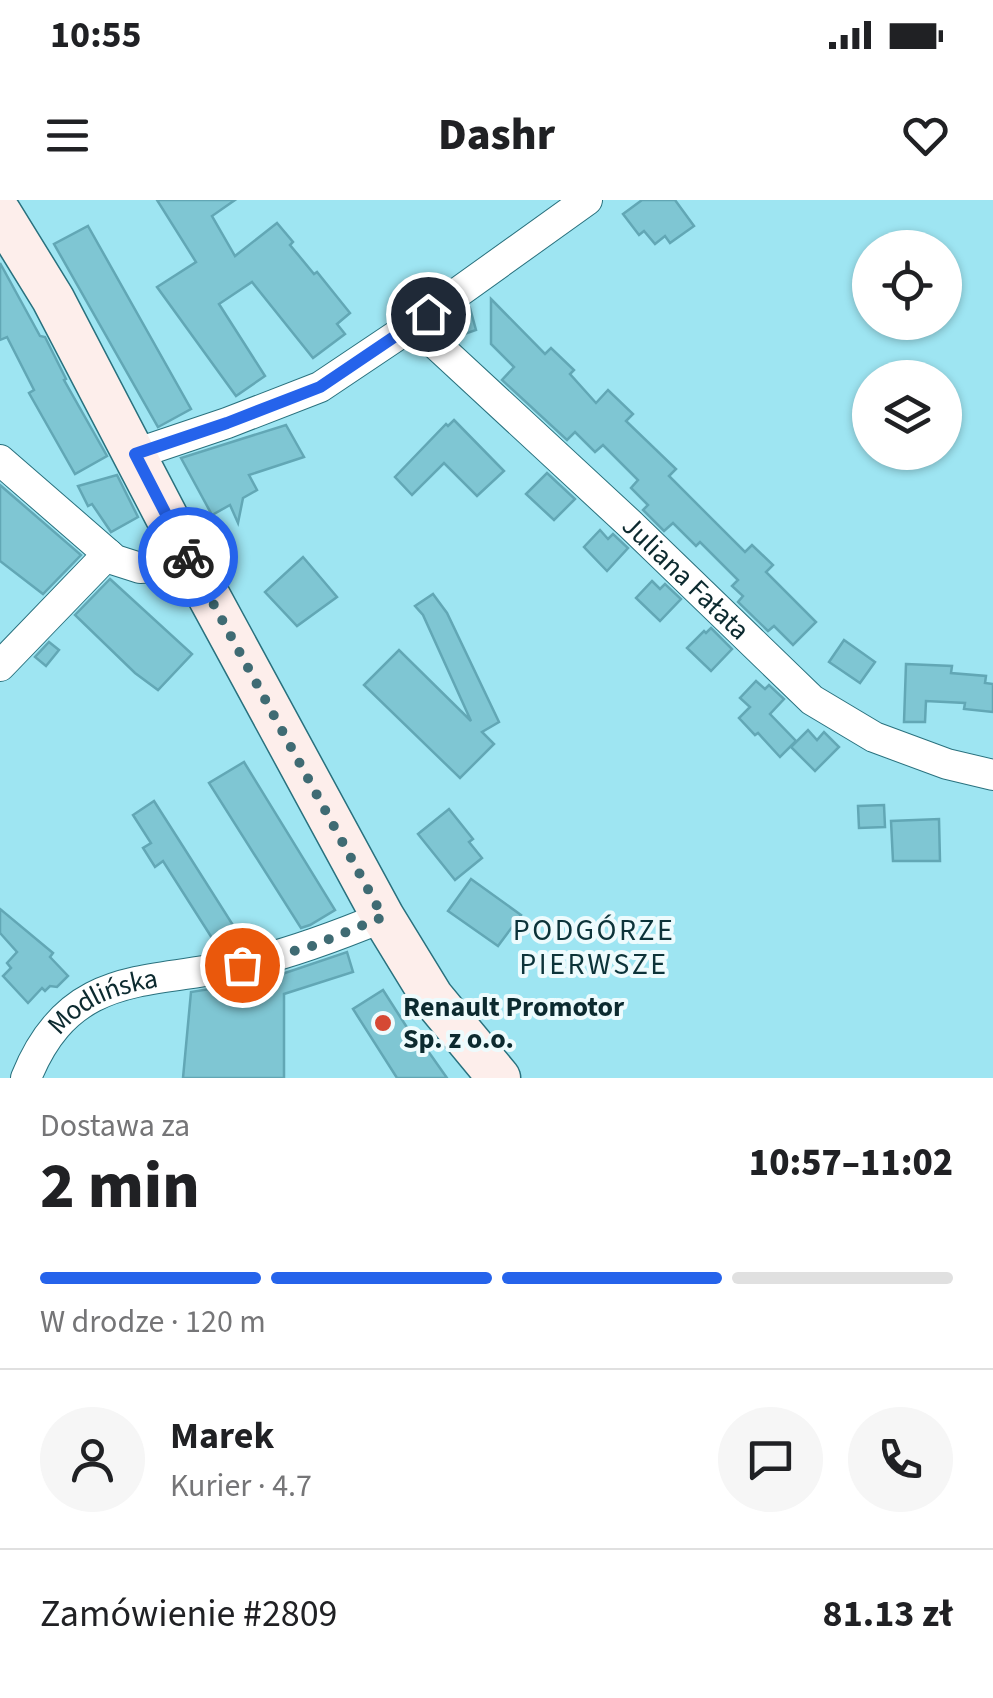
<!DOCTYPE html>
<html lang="pl">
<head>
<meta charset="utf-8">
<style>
	:root { --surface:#fff; --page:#f6f6f6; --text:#202124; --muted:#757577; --line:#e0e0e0; --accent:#2563eb }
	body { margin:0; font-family:"Source Sans 3",sans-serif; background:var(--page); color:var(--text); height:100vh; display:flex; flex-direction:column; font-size:38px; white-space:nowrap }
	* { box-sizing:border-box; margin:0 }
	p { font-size:32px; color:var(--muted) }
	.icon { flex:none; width:55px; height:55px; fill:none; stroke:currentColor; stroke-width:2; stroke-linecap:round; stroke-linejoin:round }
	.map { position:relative; height:878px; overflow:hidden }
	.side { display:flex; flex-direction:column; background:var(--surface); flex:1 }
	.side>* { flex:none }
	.buttons { position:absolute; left:852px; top:30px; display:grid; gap:20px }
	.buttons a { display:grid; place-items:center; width:110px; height:110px; border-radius:50%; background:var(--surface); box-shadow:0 2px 8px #0004; font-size:50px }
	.pin { position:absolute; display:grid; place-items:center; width:85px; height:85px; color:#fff; margin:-42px; border:5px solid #fff; border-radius:50%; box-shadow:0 2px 10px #0007 }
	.courier { position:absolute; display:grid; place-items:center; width:100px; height:100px; margin:-50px; border:8px solid #2563eb; border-radius:50%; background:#fff; color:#222; box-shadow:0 2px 12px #0007 }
	.headline em { font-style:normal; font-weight:800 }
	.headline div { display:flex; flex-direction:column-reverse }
	.headline { display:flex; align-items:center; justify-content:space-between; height:170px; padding:0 40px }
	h1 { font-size:65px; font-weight:800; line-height:75px }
	.bar { display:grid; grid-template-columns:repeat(4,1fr); gap:15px 10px; align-content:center; height:120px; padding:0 40px }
	.bar i { height:12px; border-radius:8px; background:var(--line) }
	.bar .selected { background:var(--accent) }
	.bar p { grid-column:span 4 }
	.line { display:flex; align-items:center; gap:25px; padding:0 40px; border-top:2px solid var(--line) }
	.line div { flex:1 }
	.round { display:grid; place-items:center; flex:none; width:105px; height:105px; border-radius:52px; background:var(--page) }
	.status { display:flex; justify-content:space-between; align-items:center; height:70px; padding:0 50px; background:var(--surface); direction:ltr }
	.status svg { height:28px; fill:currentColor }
	header { display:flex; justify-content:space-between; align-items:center; height:130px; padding:0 40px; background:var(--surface); font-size:45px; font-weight:800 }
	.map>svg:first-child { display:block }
	.building { fill:#7fc6d3; stroke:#62a7b5; stroke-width:2.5 }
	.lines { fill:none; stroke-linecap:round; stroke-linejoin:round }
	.street-casing { stroke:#29717e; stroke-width:32 }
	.secondary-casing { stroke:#29717e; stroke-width:45 }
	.street { stroke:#fff; stroke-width:30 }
	.secondary { stroke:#fdeeeb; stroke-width:42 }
	.done { stroke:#3f6b73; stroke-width:10; stroke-dasharray:0 18 }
	.route { stroke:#2563eb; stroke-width:12 }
	.poi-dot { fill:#d54934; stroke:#edfbfd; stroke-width:4 }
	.labels { text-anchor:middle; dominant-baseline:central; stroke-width:8; stroke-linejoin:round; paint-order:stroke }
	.street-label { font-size:28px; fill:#0c2a2f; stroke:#edfbfd }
	.poi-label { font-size:28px; font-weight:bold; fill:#0c2a2f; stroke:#edfbfd; text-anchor:start }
	.neighbourhood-label { font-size:30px; letter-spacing:2.5px; fill:#0c3339; stroke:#edfbfd }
</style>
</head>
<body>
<div class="status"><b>10:55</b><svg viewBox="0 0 49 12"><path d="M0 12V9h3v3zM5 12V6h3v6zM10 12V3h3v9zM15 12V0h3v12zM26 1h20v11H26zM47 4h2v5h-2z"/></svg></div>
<header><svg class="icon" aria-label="menu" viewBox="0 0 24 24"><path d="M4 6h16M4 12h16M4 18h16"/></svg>Dashr<svg class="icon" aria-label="heart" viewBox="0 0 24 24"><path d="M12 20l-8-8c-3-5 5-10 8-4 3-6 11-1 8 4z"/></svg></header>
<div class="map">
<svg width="993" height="878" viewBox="0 0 993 878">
	<rect width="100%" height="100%" fill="#9ee5f2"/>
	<!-- building -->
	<g class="building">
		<path d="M157,0H235L212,16L235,56L277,23L293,42L290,45L314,74L317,72L350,113L337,124L345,134L313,158L252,82L219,104L265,176L236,196L157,87L196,62Z"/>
		<path d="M642,0H675L694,26L670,43L665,36L655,44L644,31L639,35L623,14Z"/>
		<path d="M88,26L191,209L160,226L158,227L54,44Z"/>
		<path d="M0,63L40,136L45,137L66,179L64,180L107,256L75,274L29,193L34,190L7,137L0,140Z"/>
		<path d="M491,99L545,154L551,148L574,170L570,174L596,203L608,190L633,214L626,221L676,269L669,276L745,352L752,345L773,365L766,372L816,422L793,445L774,426L768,431L738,402L743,396L732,386L738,380L700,342L696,346L673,323L664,331L643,310L648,305L631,288L638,280L603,245L595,252L575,232L567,240L502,180L514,167L491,144Z"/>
		<path d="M470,108L476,130L456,137L451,120Z"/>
		<path d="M454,220L504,271L477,296L444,263L412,295L395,277L446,224L448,226Z"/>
		<path d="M286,225L304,257L249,275L257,290L243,298L238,323L230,305L212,315L181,258Z"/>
		<path d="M547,273L575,299L554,320L526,294Z"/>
		<path d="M117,275L138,317L111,332L92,304L88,306L78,286Z"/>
		<path d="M0,285L81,355L43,394L0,361Z"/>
		<path d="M600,330L608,339L613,334L628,348L607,371L584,347Z"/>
		<path d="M303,357L337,397L297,426L265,392Z"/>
		<path d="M110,379L192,454L158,490L135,473L75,415Z"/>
		<path d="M652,381L660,389L665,384L681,399L660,421L636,398Z"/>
		<path d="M433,394L447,413L499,522L482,532L494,544L460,578L364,485L399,450L471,521L423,415L415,406Z"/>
		<path d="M711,428L732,449L711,471L687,448L704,431L706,433Z"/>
		<path d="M844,440L875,462L860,483L829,462Z"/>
		<path d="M49,442L59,450L46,466L35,457Z"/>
		<path d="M906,464L952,466L951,473L986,476L985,483L993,484V512L964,509L965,503L926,501L925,522H904Z"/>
		<path d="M756,481L765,489L769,485L784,499L770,514L796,541L780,557L758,533L755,535L739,518L750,507L740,498Z"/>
		<path d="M808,530L817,540L824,532L839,547L815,571L791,547Z"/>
		<path d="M244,562L335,710L310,725L301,728L209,583Z"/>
		<path d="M154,601L184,648L245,744L219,749L163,661L155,667L143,648L151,643L133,615Z"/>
		<path d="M884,605L885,627L859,628L858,606Z"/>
		<path d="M449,609L473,639L469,642L482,658L455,680L418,634Z"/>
		<path d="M939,619L940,661H893L891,621Z"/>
		<path d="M471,679L521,715L498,746L448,711Z"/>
		<path d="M0,709L53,753L50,757L68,776L57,787L50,786L45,791L42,788L28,803L3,776L11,768L7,763L17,752L0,733Z"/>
		<path d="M347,752L353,772L284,794V878H183L191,792L234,785L243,786L241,784L285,773Z"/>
		<path d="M383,790L424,854L428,851L447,878H397L353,809Z"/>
	</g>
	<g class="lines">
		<!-- street casing -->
		<g class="street-casing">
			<g id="street">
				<path id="s1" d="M414,124L630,324L812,500L874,537L947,564L993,575"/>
				<path d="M135,254L227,223L320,187L414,124L587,0"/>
				<path d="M0,260L115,360L140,368L156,367L187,356"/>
				<path d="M0,466L108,354"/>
				<path id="s2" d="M26,878C70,768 148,785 244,764C292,753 337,736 383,717"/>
			</g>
		</g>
		<!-- secondary casing -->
		<g class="secondary-casing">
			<path id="secondary" d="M0,13L53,99L187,356L383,717L432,797L499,878"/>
		</g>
		<!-- street -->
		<use href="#street" class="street"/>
		<!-- secondary -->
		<use href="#secondary" class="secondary"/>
	</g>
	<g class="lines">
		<!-- done -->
		<path class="done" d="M188,357L383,717L312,746L242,765"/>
		<!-- route -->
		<path class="route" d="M188,357L135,254L227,223L320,187L428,114"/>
	</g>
	<!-- markers -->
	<circle class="poi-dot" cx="383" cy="823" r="10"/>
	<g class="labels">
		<!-- street labels -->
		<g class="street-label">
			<text stroke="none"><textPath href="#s1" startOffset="372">Juliana Fałata</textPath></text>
			<text stroke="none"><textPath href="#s2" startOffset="115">Modlińska</textPath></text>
		</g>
		<!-- poi labels -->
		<g class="poi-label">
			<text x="403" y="807">Renault Promotor<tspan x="403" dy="32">Sp. z o.o.</tspan></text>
		</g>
		<!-- neighbourhood labels -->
		<g class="neighbourhood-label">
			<text x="594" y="730">PODGÓRZE<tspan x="594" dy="34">PIERWSZE</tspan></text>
		</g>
	</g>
</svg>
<div class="buttons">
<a><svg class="icon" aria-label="locate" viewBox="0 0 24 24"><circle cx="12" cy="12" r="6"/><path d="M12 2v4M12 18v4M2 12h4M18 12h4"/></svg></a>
<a><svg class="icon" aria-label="layers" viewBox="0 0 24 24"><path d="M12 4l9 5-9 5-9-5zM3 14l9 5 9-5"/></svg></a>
</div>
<div class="pin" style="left:242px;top:765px;background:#ea580c"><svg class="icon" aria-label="bag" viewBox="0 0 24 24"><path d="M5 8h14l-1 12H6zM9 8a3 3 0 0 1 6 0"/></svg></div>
<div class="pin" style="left:428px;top:114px;background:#1f2937"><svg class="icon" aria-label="home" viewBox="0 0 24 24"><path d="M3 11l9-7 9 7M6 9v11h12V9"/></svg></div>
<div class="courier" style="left:188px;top:357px"><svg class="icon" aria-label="bike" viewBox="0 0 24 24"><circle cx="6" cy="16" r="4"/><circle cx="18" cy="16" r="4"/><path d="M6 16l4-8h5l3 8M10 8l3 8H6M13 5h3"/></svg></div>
</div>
<section class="side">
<div class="headline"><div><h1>2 min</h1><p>Dostawa za</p></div><em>10:57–11:02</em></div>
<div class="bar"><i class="selected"></i><i class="selected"></i><i class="selected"></i><i></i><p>W drodze · 120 m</p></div>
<div class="line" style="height:180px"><a class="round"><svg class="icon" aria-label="person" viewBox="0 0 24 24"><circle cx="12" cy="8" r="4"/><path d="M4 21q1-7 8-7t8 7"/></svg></a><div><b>Marek</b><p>Kurier · 4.7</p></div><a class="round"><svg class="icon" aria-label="chat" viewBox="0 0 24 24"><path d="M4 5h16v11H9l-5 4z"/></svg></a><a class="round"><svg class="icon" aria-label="phone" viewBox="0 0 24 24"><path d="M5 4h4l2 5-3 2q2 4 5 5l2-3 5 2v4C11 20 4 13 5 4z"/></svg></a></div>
<div class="line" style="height:130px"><div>Zamówienie #2809</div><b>81.13 zł</b></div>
</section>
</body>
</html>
